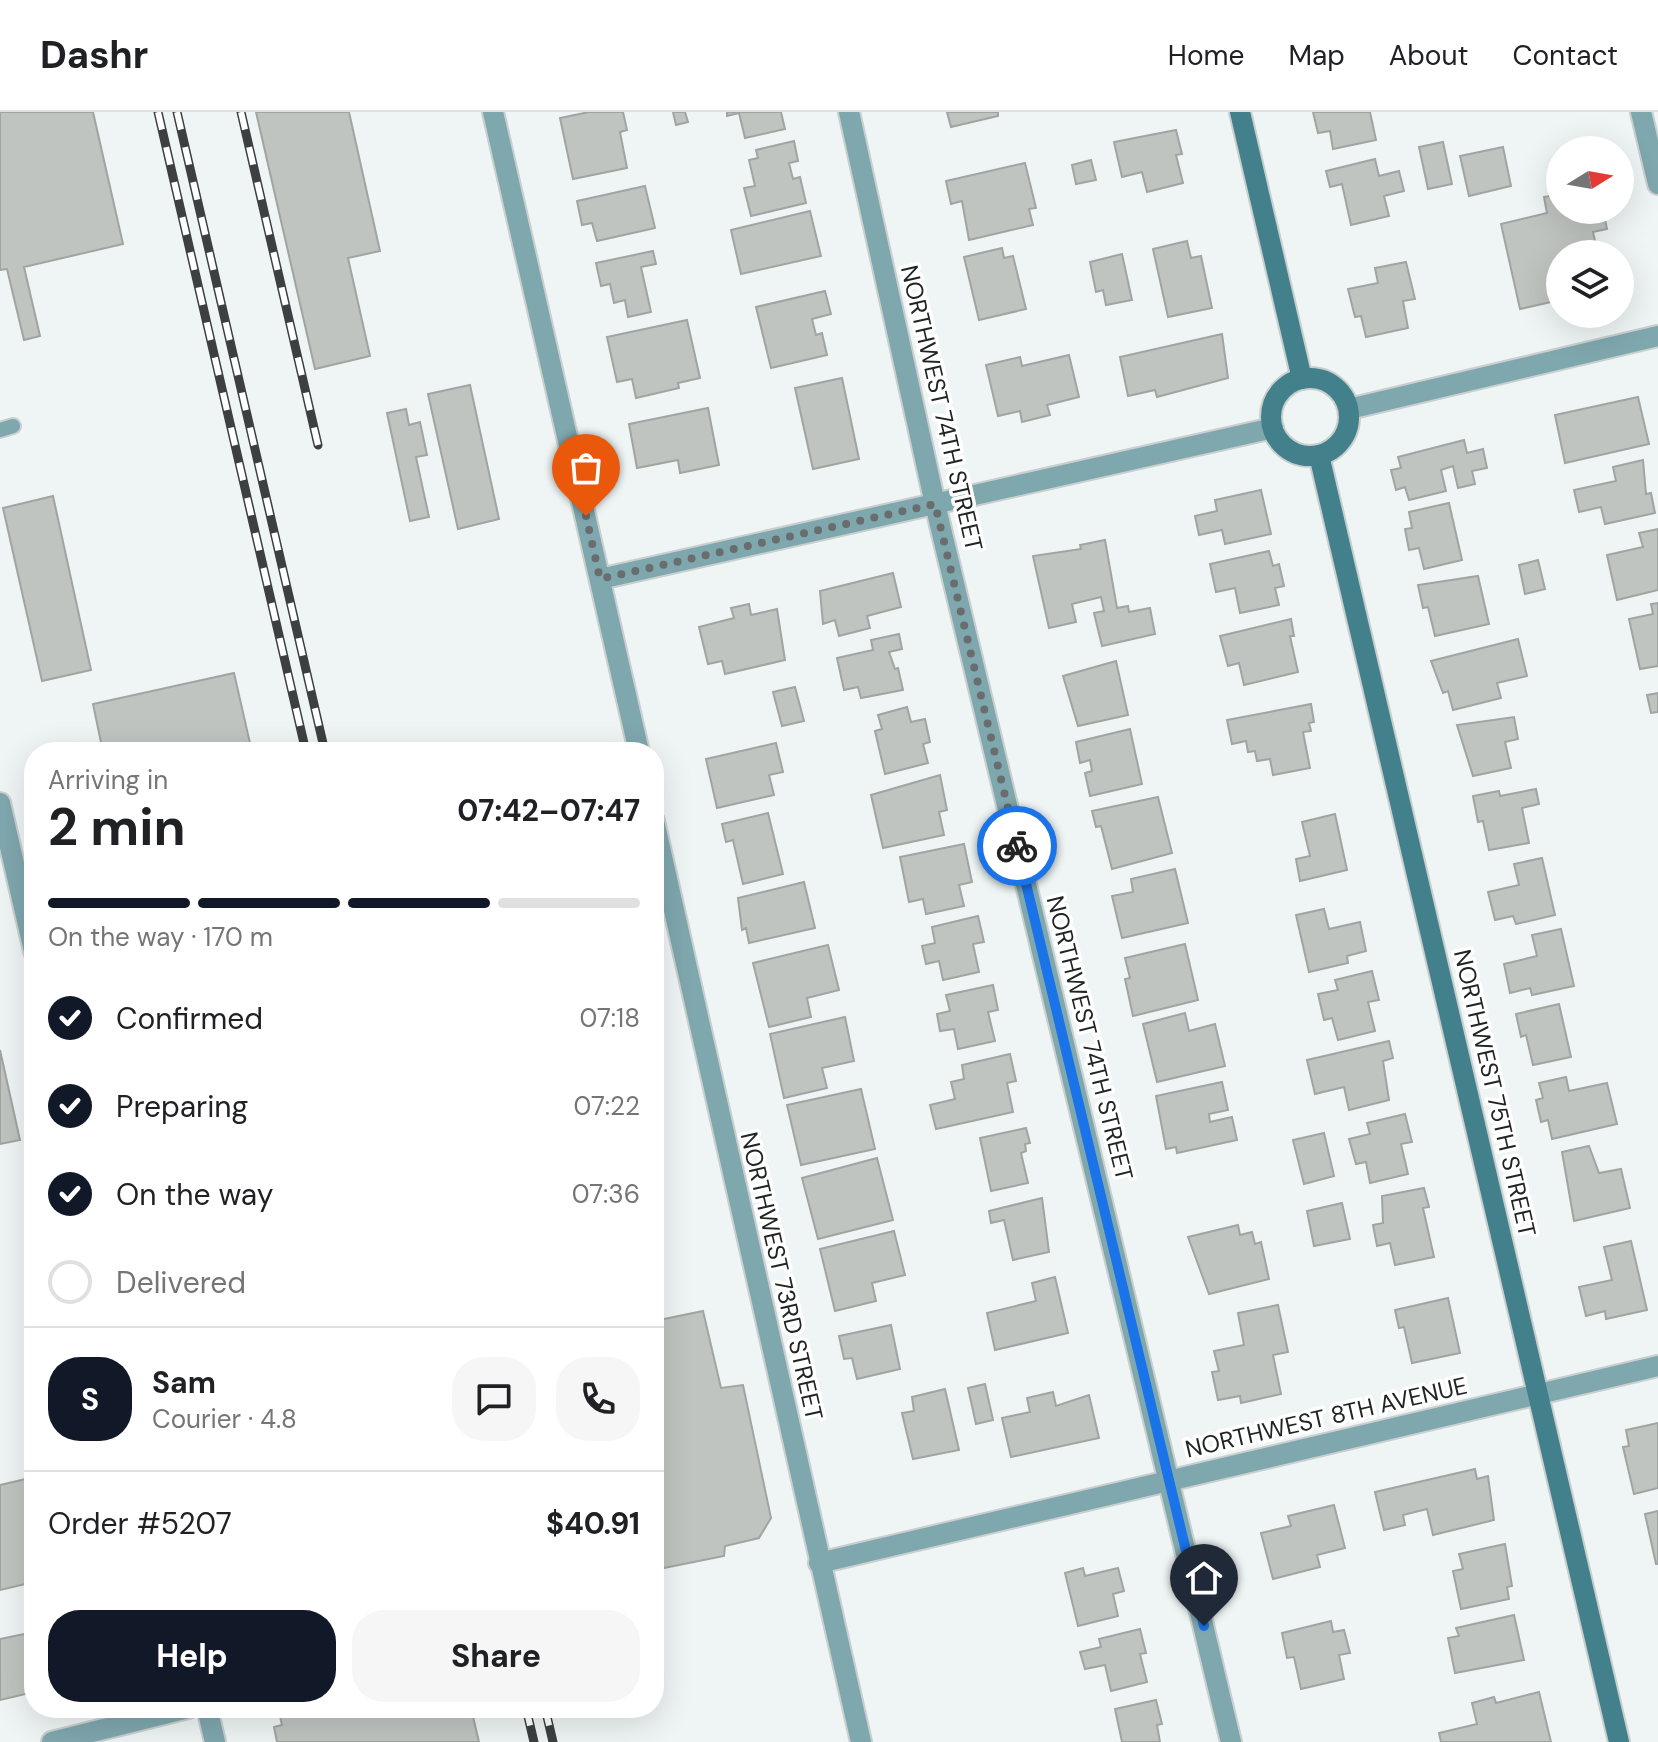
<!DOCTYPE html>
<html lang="en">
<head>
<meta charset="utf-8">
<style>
	:root { --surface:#fff; --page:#f6f6f6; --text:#202124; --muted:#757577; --line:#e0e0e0; --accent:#111827 }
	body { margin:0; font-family:"DM Sans",sans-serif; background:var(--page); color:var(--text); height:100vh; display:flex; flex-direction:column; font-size:30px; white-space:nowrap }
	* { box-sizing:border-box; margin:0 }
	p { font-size:26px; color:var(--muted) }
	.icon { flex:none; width:44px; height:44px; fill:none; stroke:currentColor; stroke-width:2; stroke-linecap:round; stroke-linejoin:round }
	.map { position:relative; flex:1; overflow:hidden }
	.side { position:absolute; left:24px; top:630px; width:640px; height:976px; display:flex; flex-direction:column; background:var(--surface); border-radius:32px; box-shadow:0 8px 32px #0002 }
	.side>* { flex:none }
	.needle { width:52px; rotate:79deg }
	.tools { position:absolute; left:1546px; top:24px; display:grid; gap:16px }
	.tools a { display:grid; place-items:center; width:88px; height:88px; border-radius:50%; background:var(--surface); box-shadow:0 8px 32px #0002; font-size:40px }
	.pin { position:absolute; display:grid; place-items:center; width:68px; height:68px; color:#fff; margin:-82px -34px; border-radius:50% 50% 50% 0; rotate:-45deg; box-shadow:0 0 8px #0007 }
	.pin .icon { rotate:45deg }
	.courier { position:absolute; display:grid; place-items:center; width:80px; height:80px; margin:-40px; border:6px solid #1a73e8; border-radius:50%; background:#fff; color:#222; box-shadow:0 2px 10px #0007 }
	.headline em { font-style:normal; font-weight:700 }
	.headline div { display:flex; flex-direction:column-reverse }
	.headline { display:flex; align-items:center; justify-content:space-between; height:136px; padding:0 24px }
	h1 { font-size:52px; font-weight:700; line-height:60px }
	.bar { display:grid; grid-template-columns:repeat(4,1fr); gap:12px 8px; align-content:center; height:96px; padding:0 24px }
	.bar i { height:10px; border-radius:6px; background:var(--line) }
	.bar .current { background:var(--accent) }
	.bar p { grid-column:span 4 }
	.line { display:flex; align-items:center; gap:20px; padding:0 24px; border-top:2px solid var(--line) }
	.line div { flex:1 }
	.round { display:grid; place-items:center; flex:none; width:84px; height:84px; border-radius:32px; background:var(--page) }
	ol { padding:0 24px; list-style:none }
	li { display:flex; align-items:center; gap:24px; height:88px }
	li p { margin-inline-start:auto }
	li .icon { padding:8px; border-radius:50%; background:var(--accent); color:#fff; stroke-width:4 }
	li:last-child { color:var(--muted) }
	li i { width:44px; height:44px; border:4px solid var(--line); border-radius:50% }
	.action { display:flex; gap:16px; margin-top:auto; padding:16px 24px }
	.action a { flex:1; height:92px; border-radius:32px; background:var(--accent); color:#fff; font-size:32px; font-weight:700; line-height:92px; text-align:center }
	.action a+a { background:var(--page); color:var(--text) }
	header { display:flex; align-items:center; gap:48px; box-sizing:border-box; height:112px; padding:0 40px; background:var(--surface); border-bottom:2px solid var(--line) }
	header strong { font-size:38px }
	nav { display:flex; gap:44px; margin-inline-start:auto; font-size:28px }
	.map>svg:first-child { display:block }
	.building { fill:#bfc4c1; stroke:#a0a5a2; stroke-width:2 }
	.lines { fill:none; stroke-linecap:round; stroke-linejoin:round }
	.lane-casing { stroke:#c9cfcf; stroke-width:18 }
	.street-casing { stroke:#c9cfcf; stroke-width:24 }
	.secondary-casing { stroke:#c9cfcf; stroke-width:24 }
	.lane { stroke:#7fa7ae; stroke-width:14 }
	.street { stroke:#7fa7ae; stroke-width:20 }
	.secondary { stroke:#42818c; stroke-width:20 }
	.rail-casing { stroke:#3d4040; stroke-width:9 }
	.rail { stroke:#fff; stroke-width:6; stroke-dasharray:18; stroke-linecap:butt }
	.done { stroke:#696d6d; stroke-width:8; stroke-dasharray:0 14.4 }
	.route { stroke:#1a73e8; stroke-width:10 }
	.labels { text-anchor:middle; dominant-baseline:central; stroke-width:7; stroke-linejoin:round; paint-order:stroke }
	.street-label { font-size:24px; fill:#222424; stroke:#fff }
</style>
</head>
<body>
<header>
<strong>Dashr</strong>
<nav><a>Home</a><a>Map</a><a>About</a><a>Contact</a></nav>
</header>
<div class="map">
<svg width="1658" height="1630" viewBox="0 0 1658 1630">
	<rect width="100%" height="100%" fill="#eef5f4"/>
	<!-- building -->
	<g class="building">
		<path d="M0,0H93L123,132L24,155L40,224L24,228L7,157L0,158Z"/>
		<path d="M256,0H349L380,139L348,146L370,244L315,257Z"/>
		<path d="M589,0H623L627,18L620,20L627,56L573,67L560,6Z"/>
		<path d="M673,0H685L688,10L676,13Z"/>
		<path d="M727,0H781L785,17L745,26L739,1L727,4Z"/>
		<path d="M947,0H998V4L951,15Z"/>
		<path d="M1313,0H1370L1376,28L1333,37L1330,19L1318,21Z"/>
		<path d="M1176,18L1182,42L1176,43L1183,71L1147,80L1142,60L1122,65L1114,30Z"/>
		<path d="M794,29L798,49L789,51L793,67L800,65L806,91L751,104L744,76L755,74L749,48L758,46L756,38Z"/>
		<path d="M1443,30L1452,72L1428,77L1419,35Z"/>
		<path d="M1503,35L1511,74L1469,84L1460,44Z"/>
		<path d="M1375,47L1379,64L1399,59L1404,79L1384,84L1389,104L1351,113L1342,72L1330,75L1326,59Z"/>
		<path d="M1091,48L1096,68L1076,72L1072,53Z"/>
		<path d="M1025,51L1036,96L1029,97L1033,113L969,128L962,89L951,92L946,69Z"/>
		<path d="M645,74L655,116L597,129L592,111L582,113L577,89Z"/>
		<path d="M1560,82V98H1603L1607,117L1593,120L1598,142H1560V188L1520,197L1501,112L1547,101L1544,85Z"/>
		<path d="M810,99L821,144L741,162L731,118Z"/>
		<path d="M1187,129L1191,146L1201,144L1212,196L1168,205L1153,137Z"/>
		<path d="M1002,136L1004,146L1013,144L1026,197L979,208L964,145Z"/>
		<path d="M653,139L656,152L641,155L651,200L628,205L625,188L614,191L610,172L601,174L596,151Z"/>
		<path d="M1122,142L1132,188L1106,193L1103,178L1096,180L1090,150Z"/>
		<path d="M1406,150L1415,187L1403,189L1408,216L1366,225L1361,204L1355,205L1348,177L1378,171L1375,156Z"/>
		<path d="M825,179L831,202L812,207L816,223L822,221L827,243L771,256L756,195Z"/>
		<path d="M687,208L700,266L678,271L679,276L636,286L632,267L617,270L607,225Z"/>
		<path d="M1222,222L1228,266L1157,285L1155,278L1128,284L1120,245Z"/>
		<path d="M1069,243L1079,285L1047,293L1050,303L1022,310L1020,299L998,304L986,253L1020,245L1022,254Z"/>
		<path d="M842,266L859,347L813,357L795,276Z"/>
		<path d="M470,273L499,407L458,417L428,282Z"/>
		<path d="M1638,285L1649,332L1565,351L1555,303Z"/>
		<path d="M708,296L719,353L680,361L678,348L637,356L629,312Z"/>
		<path d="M406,297L409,313L420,310L427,343L416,345L429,405L410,409L387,301Z"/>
		<path d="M1464,328L1467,341L1483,337L1487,356L1472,359L1475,372L1458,376L1453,354L1441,358L1446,379L1409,388L1405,375L1396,378L1391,358L1401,356L1398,345Z"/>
		<path d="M1643,348L1646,382L1651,381L1655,401L1605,412L1601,395L1579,400L1574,378L1616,369L1613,355Z"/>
		<path d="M1261,378L1271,422L1225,432L1222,418L1199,423L1195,404L1217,399L1215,388Z"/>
		<path d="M53,384L91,558L42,569L3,396Z"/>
		<path d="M1449,391L1462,448L1424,457L1419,436L1409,438L1405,417L1412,416L1409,400Z"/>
		<path d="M1658,417V478L1617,488L1607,443L1643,435L1639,421Z"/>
		<path d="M1105,428L1117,496L1128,494L1129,500L1150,496L1155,522L1102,534L1094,501L1104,499L1101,485L1072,492L1076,510L1049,516L1033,444L1081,437L1080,433Z"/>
		<path d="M1269,439L1273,454L1279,452L1284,474L1275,476L1279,493L1240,501L1235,476L1216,480L1210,452Z"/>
		<path d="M1538,448L1545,477L1525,482L1519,453Z"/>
		<path d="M893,461L901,495L867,504L870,516L839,524L835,508L823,512L820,479Z"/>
		<path d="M1478,464L1489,512L1435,524L1428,495L1423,496L1418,473Z"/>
		<path d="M1658,491V554L1640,557L1629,507L1653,502L1651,492Z"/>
		<path d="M749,492L751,503L777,497L785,548L725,562L722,549L708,552L699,515L734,506L731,496Z"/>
		<path d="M1291,507L1294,524H1290L1298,560L1244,573L1239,551L1228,554L1220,524Z"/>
		<path d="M899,522L902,537L889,540L895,557L898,556L903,578L861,586L858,575L844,578L837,546L873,538L871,528Z"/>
		<path d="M1518,527L1527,564L1497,571L1501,586L1453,598L1448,579L1443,581L1431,549Z"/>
		<path d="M1116,549L1128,603L1078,614L1063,564Z"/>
		<path d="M234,561L252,640H103L93,592Z"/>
		<path d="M795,575L804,609L782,614L773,580Z"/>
		<path d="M1658,581V600L1651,601L1647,583Z"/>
		<path d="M1311,592L1314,610L1309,611L1311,619L1303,620L1310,656L1273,663L1270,647L1257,649L1255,639L1248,640L1246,629L1232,632L1227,608Z"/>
		<path d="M907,595L911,610L925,607L930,630L923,632L928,651L885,662L875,619L882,617L878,603Z"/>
		<path d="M1514,605L1518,627L1505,630L1511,656L1473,664L1457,613Z"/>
		<path d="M1130,617L1142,672L1090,684L1085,661L1092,659L1090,648L1080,651L1076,630Z"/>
		<path d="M776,631L783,660L769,663L774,683L717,696L706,647Z"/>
		<path d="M940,663L947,698L939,700L944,723L883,736L871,683Z"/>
		<path d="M1536,677L1539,692L1522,696L1529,731L1489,738L1483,709L1478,710L1473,684L1499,679L1500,684Z"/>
		<path d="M1158,685L1172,741L1112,757L1101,714L1096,715L1092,699Z"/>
		<path d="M768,701L783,762L743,772L733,728L726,730L722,712Z"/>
		<path d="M1335,702L1347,758L1300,769L1296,747L1310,744L1302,710Z"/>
		<path d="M964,732L972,770L959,773L964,794L926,802L923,787L909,790L900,745Z"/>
		<path d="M1542,746L1555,803L1516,812L1513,804L1495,808L1488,780L1519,773L1514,752Z"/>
		<path d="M1175,757L1188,811L1122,826L1112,784L1133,780L1131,767Z"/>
		<path d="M804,770L815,816L749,831L746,816L742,818L738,786Z"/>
		<path d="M1324,797L1329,817L1360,810L1366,839L1347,844L1348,851L1309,860L1296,803Z"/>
		<path d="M978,804L984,830L973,832L979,860L943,868L939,849L926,852L922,834L935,831L932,815Z"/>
		<path d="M1561,817L1574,874L1532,883L1530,876L1510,881L1504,852L1537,844L1532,823Z"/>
		<path d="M1185,832L1198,888L1133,904L1125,867L1130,866L1125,846Z"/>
		<path d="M828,833L839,878L807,886L811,905L769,915L753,851Z"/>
		<path d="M1372,859L1379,888L1368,890L1375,919L1338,928L1332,906L1324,908L1318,882L1338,878L1335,868Z"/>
		<path d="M993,873L998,898L988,900L995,929L958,937L954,917L940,919L937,902L950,899L946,883Z"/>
		<path d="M1559,892L1571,945L1533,953L1526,923L1521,925L1516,902Z"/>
		<path d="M1185,901L1189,919L1215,912L1225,954L1157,970L1143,912Z"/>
		<path d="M845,905L854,949L822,956L827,976L784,986L770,922Z"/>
		<path d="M1389,929L1393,946L1383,949L1389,988L1349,998L1344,975L1315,982L1307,948Z"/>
		<path d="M0,938L20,1028L0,1032Z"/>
		<path d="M1010,942L1016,969L1007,971L1013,1000L936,1017L930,993L955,987L951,970L964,967L962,953Z"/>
		<path d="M1566,965L1569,979L1607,971L1617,1012L1552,1027L1548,1008L1541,1010L1536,988L1543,986L1539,971Z"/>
		<path d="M1222,970L1228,998L1209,1002L1210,1010L1232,1005L1237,1028L1177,1041L1176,1035L1166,1037L1156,984Z"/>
		<path d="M861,977L875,1037L801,1053L787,993Z"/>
		<path d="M1405,1002L1412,1030L1401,1032L1408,1062L1370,1071L1366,1050L1356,1052L1349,1027L1370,1022L1367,1011Z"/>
		<path d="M1026,1016L1030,1031L1025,1032L1026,1039L1021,1041L1028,1071L991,1079L980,1026Z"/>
		<path d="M1324,1021L1334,1064L1304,1072L1293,1028Z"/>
		<path d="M1589,1034L1599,1061L1621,1057L1630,1096L1574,1109L1562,1040Z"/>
		<path d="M877,1046L893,1108L818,1127L802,1066Z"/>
		<path d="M1424,1076L1429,1095L1423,1096L1434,1145L1395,1153L1390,1131L1377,1134L1373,1113L1383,1111L1382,1084Z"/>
		<path d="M1042,1086L1049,1140L1013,1148L1004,1108L991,1111L989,1099Z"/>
		<path d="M1342,1091L1350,1127L1314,1134L1307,1099Z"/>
		<path d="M1238,1113L1240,1123L1252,1120L1255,1132L1261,1130L1269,1167L1209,1182L1188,1125Z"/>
		<path d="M894,1119L905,1163L872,1171L876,1189L835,1199L820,1137Z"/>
		<path d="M1631,1129L1647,1198L1606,1207L1605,1199L1586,1204L1579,1175L1612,1168L1604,1135Z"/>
		<path d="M1055,1165L1068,1221L995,1238L987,1201L1036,1189L1032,1171Z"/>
		<path d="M1448,1186L1460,1241L1412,1251L1404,1215L1399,1216L1395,1198Z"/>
		<path d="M1278,1193L1288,1240L1273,1243L1281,1282L1241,1291L1240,1284L1218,1288L1212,1260L1219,1259L1214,1239L1244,1233L1238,1201Z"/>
		<path d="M703,1199L721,1276L743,1273L771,1406L759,1426L725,1434L724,1444L654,1458V1209Z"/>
		<path d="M891,1213L900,1257L857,1267L852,1246L844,1247L839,1224Z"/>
		<path d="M985,1272L993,1308L976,1312L968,1276Z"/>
		<path d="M945,1277L959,1338L913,1347L902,1301L914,1299L912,1285Z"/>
		<path d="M1053,1280L1056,1294L1089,1283L1099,1326L1011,1345L1002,1306L1030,1300L1027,1286Z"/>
		<path d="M1658,1311V1376L1634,1382L1623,1335L1629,1334L1626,1318Z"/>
		<path d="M1475,1357L1477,1367L1488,1364L1494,1408L1433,1423L1427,1397L1403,1403L1405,1413L1384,1418L1375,1380Z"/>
		<path d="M34,1365V1470L0,1478V1373Z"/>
		<path d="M1334,1393L1345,1436L1317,1443L1320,1455L1273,1467L1261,1421L1291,1414L1288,1404Z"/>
		<path d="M1658,1399V1452H1656L1645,1402Z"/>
		<path d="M1505,1432L1512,1474L1507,1475L1509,1487L1461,1497L1453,1459L1463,1457L1459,1442Z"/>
		<path d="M1083,1456L1085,1464L1118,1456L1124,1479L1113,1482L1118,1504L1078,1514L1065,1461Z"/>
		<path d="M1514,1503L1524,1548L1455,1561L1448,1526L1459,1524L1456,1516Z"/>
		<path d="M1331,1509L1333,1520L1344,1518L1350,1541L1339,1543L1344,1567L1301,1577L1294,1545L1287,1546L1282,1521Z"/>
		<path d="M1140,1517L1146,1541L1140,1542L1147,1570L1111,1579L1105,1553L1085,1557L1080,1540L1101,1535L1099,1527Z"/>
		<path d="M34,1520V1580L0,1588V1527Z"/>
		<path d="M1539,1580L1551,1630H1441L1439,1621L1477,1612L1472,1591L1494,1585L1496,1591Z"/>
		<path d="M1156,1588L1162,1612L1157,1613L1160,1630H1122L1115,1597Z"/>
		<path d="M278,1596H471L479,1630H277L274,1615L282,1613Z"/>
	</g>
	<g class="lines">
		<!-- lane casing -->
		<g class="lane-casing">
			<path id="lane" d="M0,318L13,314"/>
		</g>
		<!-- street casing -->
		<g class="street-casing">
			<g id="street">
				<path d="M493,0L639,640"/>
				<path d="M849,0L935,392L1231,1630"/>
				<path d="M1641,0L1658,72"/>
				<path d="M1349,297L1658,224"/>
				<path d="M600,467L1273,316"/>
				<path d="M0,691L34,839"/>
				<path d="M654,709L861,1630"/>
				<path d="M819,1451L1658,1254"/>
				<path d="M207,1596L215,1630"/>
				<path d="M52,1630L188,1596"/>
			</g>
		</g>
		<!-- secondary casing -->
		<g class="secondary-casing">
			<g id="secondary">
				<path d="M1240,0L1302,267"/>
				<circle cx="1310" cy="305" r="39"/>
				<path d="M1319,343L1619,1630"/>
			</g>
		</g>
		<!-- lane -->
		<use href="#lane" class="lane"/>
		<!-- street -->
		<use href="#street" class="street"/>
		<!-- secondary -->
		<use href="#secondary" class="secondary"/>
		<!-- rail casing -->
		<g class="rail-casing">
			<g id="rail">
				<path d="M158,0L306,640"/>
				<path d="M177,0L325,640"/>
				<path d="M241,0L318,333"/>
				<path d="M526,1596L534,1630"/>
				<path d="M545,1596L553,1630"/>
			</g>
		</g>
		<!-- rail -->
		<use href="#rail" class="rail"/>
	</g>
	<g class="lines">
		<!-- done -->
		<path class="done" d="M586,404L600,467L935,392L1017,734"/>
		<!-- route -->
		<path class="route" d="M1017,734L1204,1514"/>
	</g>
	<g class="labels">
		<!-- street labels -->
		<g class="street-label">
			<text transform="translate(942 296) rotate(77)">NORTHWEST 74TH STREET</text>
			<text transform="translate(1090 926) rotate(76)">NORTHWEST 74TH STREET</text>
			<text transform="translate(1495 981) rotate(77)">NORTHWEST 75TH STREET</text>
			<text transform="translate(782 1164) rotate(77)">NORTHWEST 73RD STREET</text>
			<text transform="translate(1326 1305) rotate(-13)">NORTHWEST 8TH AVENUE</text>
		</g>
	</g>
</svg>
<div class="tools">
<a><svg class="needle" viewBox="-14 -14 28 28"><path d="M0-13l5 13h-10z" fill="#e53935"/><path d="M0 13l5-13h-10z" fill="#757577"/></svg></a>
<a><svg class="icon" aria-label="layers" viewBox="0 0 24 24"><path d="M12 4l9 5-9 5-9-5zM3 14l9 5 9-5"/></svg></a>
</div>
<div class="pin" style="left:586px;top:404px;background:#ea580c"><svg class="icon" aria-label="bag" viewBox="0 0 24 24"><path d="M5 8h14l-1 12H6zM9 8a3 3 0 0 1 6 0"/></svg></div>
<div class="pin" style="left:1204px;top:1514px;background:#1f2937"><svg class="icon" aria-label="home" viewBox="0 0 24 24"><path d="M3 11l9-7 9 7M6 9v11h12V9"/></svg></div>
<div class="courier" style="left:1017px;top:734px"><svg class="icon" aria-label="bike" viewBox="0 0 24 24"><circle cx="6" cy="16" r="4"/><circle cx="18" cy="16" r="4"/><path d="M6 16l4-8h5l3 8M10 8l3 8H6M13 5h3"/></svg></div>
<section class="side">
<div class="headline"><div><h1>2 min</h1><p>Arriving in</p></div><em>07:42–07:47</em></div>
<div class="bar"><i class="current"></i><i class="current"></i><i class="current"></i><i></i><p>On the way · 170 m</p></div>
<ol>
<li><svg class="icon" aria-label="check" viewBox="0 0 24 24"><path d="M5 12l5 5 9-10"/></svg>Confirmed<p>07:18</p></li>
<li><svg class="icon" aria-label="check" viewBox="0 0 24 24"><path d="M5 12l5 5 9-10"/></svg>Preparing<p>07:22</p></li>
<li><svg class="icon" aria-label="check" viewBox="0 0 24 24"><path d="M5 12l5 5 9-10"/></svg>On the way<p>07:36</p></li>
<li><i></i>Delivered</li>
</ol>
<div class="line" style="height:144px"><b class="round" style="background:var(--accent);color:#fff">S</b><div><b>Sam</b><p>Courier · 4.8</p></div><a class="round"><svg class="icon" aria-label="chat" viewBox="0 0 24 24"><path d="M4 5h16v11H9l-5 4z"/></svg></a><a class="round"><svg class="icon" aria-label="phone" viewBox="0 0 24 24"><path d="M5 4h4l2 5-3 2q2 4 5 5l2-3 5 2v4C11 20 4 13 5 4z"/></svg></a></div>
<div class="line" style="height:104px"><div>Order #5207</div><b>$40.91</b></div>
<div class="action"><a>Help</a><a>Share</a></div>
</section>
</div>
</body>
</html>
